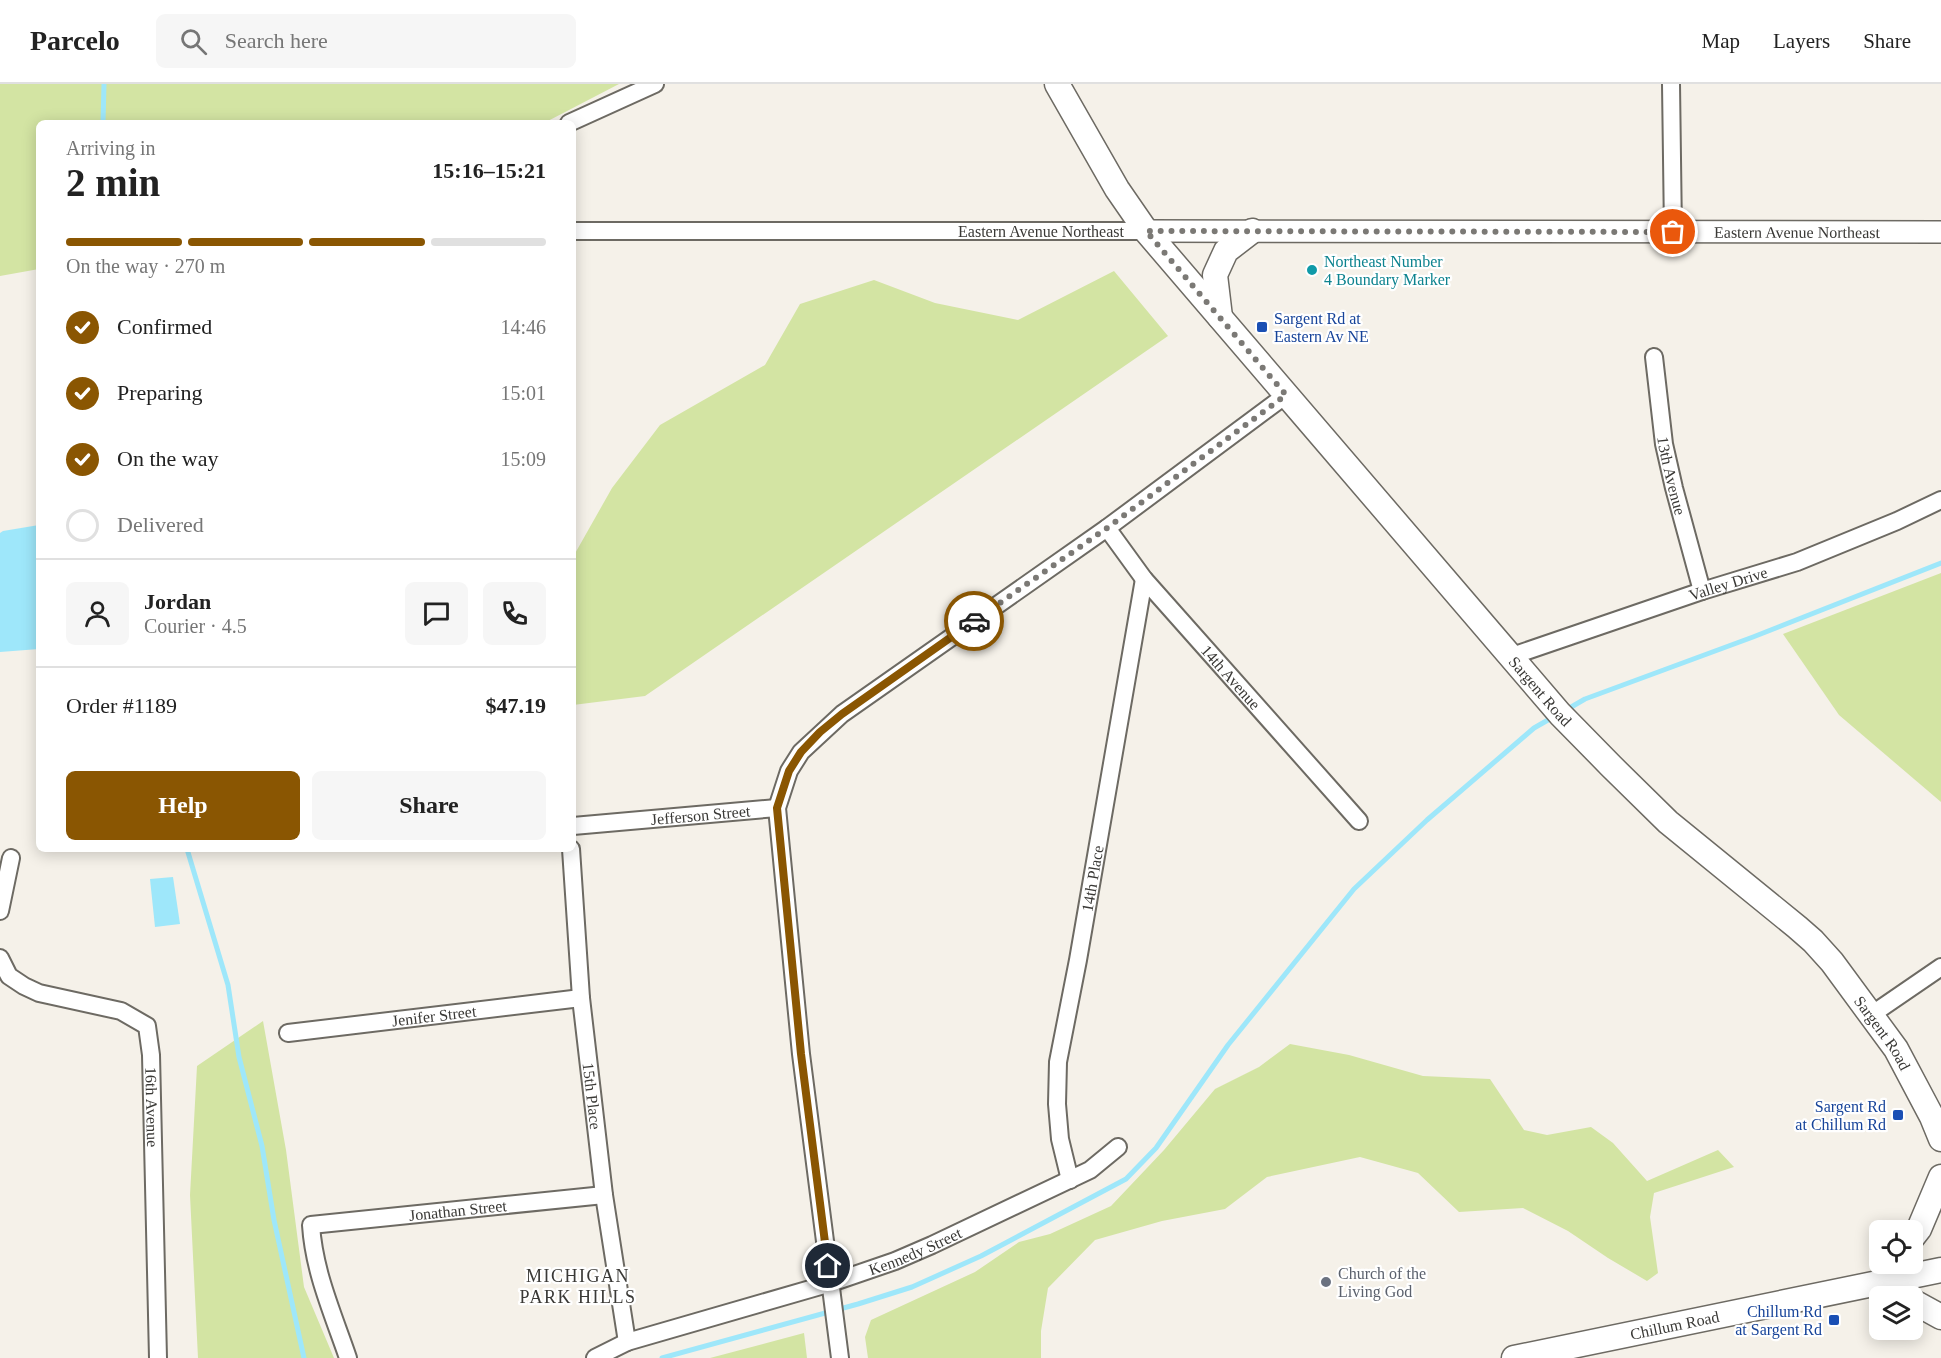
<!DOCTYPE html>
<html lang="en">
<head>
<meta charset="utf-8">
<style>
	:root { --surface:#fff; --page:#f6f6f6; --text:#222; --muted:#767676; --line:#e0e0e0; --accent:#8a5602 }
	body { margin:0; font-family:"Times New Roman",serif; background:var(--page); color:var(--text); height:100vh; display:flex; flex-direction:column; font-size:22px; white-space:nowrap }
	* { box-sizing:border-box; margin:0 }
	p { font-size:20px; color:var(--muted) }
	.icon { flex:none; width:33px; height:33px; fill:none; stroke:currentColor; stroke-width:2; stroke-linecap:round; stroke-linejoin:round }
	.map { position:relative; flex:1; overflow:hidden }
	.sheet { position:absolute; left:36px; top:36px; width:540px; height:732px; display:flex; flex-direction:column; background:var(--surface); border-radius:9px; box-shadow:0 3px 15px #0003 }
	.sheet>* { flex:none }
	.tools { position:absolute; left:1869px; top:1136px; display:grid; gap:12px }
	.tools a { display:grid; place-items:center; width:54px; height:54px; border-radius:9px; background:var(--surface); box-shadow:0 3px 15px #0003; font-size:30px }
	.pin { position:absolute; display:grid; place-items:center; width:51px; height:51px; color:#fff; margin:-26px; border:3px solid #fff; border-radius:50%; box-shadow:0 2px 6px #0007 }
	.courier { position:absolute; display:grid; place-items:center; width:60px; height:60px; margin:-30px; border:4px solid #8a5602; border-radius:50%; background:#fff; color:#222; box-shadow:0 2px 8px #0007 }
	.summary em { font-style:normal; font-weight:800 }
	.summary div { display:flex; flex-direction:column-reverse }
	.summary { display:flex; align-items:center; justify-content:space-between; height:102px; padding:0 30px }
	h1 { font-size:39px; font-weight:800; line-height:45px }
	.bar { display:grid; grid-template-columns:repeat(4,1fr); gap:9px 6px; align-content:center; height:72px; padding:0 30px }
	.bar i { height:8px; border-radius:4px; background:var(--line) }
	.bar .current { background:var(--accent) }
	.bar p { grid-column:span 4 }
	.line { display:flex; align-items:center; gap:15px; padding:0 30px; border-top:2px solid var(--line) }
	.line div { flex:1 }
	.round { display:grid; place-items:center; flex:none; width:63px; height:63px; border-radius:9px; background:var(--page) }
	ol { padding:0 30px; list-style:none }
	li { display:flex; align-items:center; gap:18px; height:66px }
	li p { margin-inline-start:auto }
	li .icon { padding:6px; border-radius:50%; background:var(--accent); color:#fff; stroke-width:4 }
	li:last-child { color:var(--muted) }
	li i { width:33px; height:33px; border:3px solid var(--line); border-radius:50% }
	.action { display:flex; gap:12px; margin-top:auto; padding:12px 30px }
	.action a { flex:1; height:69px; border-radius:9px; background:var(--accent); color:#fff; font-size:24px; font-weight:800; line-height:69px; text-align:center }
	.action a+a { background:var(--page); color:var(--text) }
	header { display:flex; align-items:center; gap:36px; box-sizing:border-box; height:84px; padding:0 30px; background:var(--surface); border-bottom:2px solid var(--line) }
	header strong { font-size:28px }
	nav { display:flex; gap:33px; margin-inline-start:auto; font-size:21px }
	.search { width:420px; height:54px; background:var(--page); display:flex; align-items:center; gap:15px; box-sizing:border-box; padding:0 21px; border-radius:9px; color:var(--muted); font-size:22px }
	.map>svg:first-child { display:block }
	.green { fill:#d3e4a3 }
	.water { fill:#9ee7fa }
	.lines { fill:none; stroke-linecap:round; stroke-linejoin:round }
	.stream { stroke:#9ee7fa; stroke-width:5 }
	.minor-casing { stroke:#6d6a63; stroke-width:20 }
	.tertiary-casing { stroke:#6d6a63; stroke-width:24 }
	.secondary-casing { stroke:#6d6a63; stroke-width:27 }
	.minor { stroke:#fff; stroke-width:16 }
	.tertiary { stroke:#fff; stroke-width:21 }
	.secondary { stroke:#fff; stroke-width:24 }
	.done { stroke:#7b7975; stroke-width:6; stroke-dasharray:0 10.8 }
	.route { stroke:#8a5602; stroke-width:8 }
	.culture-dot { fill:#0f9aa8; stroke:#fff; stroke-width:2 }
	.transit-dot { fill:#1a4fb4; stroke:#fff; stroke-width:2 }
	.worship-dot { fill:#6b7280; stroke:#fff; stroke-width:2 }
	.labels { text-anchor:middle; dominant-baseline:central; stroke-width:4.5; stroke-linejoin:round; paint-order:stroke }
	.street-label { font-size:16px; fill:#3a3936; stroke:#fff }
	.culture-label { font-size:16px; fill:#0d838f; stroke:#fff; text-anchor:start }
	.transit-label { font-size:16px; fill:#164399; stroke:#fff; text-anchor:end }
	.worship-label { font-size:16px; fill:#5b616d; stroke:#fff; text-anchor:start }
	.neighbourhood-label { font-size:18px; letter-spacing:1.5px; fill:#3a3936; stroke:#fff }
</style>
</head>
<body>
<header>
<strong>Parcelo</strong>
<div class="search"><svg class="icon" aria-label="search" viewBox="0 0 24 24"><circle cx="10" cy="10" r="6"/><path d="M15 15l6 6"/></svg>Search here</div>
<nav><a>Map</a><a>Layers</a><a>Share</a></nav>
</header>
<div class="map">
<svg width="1941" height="1274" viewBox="0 0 1941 1274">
	<rect width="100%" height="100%" fill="#f5f1e9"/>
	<!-- green -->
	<g class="green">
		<path d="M0,0H619L544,39H39V185L0,192Z"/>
		<path d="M1114,187L1168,252L645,612L573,621V473L612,404L660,341L765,281L800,220L874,196L935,219L1018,236Z"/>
		<path d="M1941,489V718L1839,631L1783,550Z"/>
		<path d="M263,937L286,1066L304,1203L334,1274H198L190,1111L197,982Z"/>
		<path d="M1290,960L1349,971L1423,992L1490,995L1524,1046L1547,1051L1591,1043L1613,1059L1647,1097L1718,1066L1734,1083L1654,1109L1650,1133L1658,1189L1647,1197L1608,1174L1568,1147L1523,1124L1459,1128L1418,1089L1360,1073L1267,1093L1225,1125L1162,1137L1095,1156L1048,1204L1041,1247V1274H868L865,1253L871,1236L975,1188L1019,1158L1050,1150L1111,1122L1164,1066L1215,1005L1259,983Z"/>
		<path d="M804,1249L807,1274H710Z"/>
	</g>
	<!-- water -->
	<g class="water">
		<path d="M39,441V565L0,568V449L3,447Z"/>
		<path d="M173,793L180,840L155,843L150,795Z"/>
	</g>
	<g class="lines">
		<!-- stream -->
		<g class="stream">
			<path d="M103,39L104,0"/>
			<path d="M1566,626L1585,615L1753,553L1941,479"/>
			<path d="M187,765L228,901L239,973L262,1062L274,1136L304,1274"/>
			<path d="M662,1274L858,1220L912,1203L981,1172L1126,1095L1156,1064L1228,961L1354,805L1427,736L1534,644L1555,632"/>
		</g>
		<!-- minor casing -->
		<g class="minor-casing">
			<g id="minor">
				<path d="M1671,0L1673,148"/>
				<path d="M569,39L655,0"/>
				<path id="s1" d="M573,147H1146"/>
				<path id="s2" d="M1654,273L1664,360L1674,404L1702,507"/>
				<path id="s3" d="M1107,444L1144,495L1359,737"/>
				<path id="s4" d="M1512,572L1702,507L1797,478L1897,437L1941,416"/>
				<path id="s5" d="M573,742L777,724"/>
				<path id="s6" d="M571,765L581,914L604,1111L627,1258"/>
				<path d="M0,827L11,774"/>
				<path id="s7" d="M0,874L9,892L24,902L39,909L121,927L147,942L151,971L158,1274"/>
				<path d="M1871,931L1941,883"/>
				<path id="s8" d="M288,949L581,914"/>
				<path id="s9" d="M1070,1096L1060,1055L1057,1020L1058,978L1078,876L1144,495"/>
				<path id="s10" d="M348,1274C333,1230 314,1188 311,1141L604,1111"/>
				<path id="s11" d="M595,1274L627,1258L831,1199L895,1177L932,1161L1090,1086L1118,1063"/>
				<path d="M840,1274L801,970L777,724L789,687L801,668L842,630L1107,444L1286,311"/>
			</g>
		</g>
		<!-- tertiary casing -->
		<g class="tertiary-casing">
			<g id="tertiary">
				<path id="s12" d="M1146,147L1941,148"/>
			</g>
		</g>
		<!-- secondary casing -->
		<g class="secondary-casing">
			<g id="secondary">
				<path id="s13" d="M1057,0L1117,105L1146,147L1560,630L1611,682L1668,738L1797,843L1813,857L1832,878L1896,965L1932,1033L1941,1055"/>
				<path d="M1220,233L1215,191L1226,167L1252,147"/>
				<path d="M1912,1154L1919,1145L1941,1093"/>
				<path d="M1912,1217L1941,1233"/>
				<path id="s14" d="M1514,1274L1941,1186"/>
			</g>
		</g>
		<!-- minor -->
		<use href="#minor" class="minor"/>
		<!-- tertiary -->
		<use href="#tertiary" class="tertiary"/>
		<!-- secondary -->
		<use href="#secondary" class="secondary"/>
	</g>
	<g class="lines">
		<!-- done -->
		<path class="done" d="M974,537L1107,444L1286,311L1146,147L1673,148"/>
		<!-- route -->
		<path class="route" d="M828,1182L801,970L777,724L789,687L801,668L820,648L842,630L974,537"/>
	</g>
	<!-- markers -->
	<circle class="culture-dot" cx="1312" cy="186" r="6"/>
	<g class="transit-dot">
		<rect x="1256" y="237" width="12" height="12" rx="3"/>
		<rect x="1892" y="1025" width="12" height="12" rx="3"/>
		<rect x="1828" y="1230" width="12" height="12" rx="3"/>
	</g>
	<circle class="worship-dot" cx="1326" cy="1198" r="6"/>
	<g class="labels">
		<!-- street labels -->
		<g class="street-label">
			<text stroke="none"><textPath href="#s1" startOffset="468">Eastern Avenue Northeast</textPath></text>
			<text stroke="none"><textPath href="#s12" startOffset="651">Eastern Avenue Northeast</textPath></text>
			<text stroke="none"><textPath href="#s2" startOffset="120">13th Avenue</textPath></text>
			<text stroke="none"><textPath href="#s4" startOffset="228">Valley Drive</textPath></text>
			<text stroke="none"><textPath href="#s3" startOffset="194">14th Avenue</textPath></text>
			<text stroke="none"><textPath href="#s13" startOffset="778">Sargent Road</textPath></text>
			<text stroke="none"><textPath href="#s5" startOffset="128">Jefferson Street</textPath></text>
			<text stroke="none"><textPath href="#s9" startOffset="306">14th Place</textPath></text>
			<text stroke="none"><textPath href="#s8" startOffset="147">Jenifer Street</textPath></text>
			<text stroke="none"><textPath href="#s13" startOffset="1264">Sargent Road</textPath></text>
			<text stroke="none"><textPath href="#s6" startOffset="248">15th Place</textPath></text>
			<text stroke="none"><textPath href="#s7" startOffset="250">16th Avenue</textPath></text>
			<text stroke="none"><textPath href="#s10" startOffset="286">Jonathan Street</textPath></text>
			<text stroke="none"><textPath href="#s11" startOffset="338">Kennedy Street</textPath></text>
			<text stroke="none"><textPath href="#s14" startOffset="164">Chillum Road</textPath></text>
		</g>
		<!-- culture labels -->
		<g class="culture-label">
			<text x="1324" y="177">Northeast Number<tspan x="1324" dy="18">4 Boundary Marker</tspan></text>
		</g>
		<!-- transit labels -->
		<g class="transit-label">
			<text x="1274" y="234" text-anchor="start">Sargent Rd at<tspan x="1274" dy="18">Eastern Av NE</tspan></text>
			<text x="1886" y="1022">Sargent Rd<tspan x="1886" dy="18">at Chillum Rd</tspan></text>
			<text x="1822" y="1227">Chillum Rd<tspan x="1822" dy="18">at Sargent Rd</tspan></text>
		</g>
		<!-- worship labels -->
		<g class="worship-label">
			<text x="1338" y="1189">Church of the<tspan x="1338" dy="18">Living God</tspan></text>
		</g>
		<!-- neighbourhood labels -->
		<g class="neighbourhood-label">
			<text x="578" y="1192">MICHIGAN<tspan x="578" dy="21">PARK HILLS</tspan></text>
		</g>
	</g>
</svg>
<div class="tools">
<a><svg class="icon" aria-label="locate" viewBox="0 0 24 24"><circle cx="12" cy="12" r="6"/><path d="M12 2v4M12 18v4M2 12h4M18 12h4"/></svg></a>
<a><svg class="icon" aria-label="layers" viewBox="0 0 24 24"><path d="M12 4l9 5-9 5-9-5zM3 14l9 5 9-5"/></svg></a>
</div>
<div class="pin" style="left:1673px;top:148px;background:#ea580c"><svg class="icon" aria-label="bag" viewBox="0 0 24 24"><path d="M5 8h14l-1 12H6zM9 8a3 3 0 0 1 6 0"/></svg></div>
<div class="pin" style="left:828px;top:1182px;background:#1f2937"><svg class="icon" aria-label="home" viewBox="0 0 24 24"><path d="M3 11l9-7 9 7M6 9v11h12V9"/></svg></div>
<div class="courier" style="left:974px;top:537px"><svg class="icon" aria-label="car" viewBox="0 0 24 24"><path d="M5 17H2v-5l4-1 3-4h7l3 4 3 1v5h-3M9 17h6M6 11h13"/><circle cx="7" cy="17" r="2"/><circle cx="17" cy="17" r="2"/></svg></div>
<section class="sheet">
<div class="summary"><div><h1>2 min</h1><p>Arriving in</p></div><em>15:16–15:21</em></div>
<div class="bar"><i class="current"></i><i class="current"></i><i class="current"></i><i></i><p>On the way · 270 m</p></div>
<ol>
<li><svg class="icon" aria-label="check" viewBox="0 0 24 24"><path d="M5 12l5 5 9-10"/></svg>Confirmed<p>14:46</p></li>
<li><svg class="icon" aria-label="check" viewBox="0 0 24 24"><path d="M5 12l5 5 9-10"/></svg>Preparing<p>15:01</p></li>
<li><svg class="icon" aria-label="check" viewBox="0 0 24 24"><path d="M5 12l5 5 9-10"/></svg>On the way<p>15:09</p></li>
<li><i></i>Delivered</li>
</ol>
<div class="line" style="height:108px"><a class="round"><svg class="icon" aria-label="person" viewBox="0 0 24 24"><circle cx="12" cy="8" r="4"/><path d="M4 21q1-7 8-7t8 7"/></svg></a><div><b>Jordan</b><p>Courier · 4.5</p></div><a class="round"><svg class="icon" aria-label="chat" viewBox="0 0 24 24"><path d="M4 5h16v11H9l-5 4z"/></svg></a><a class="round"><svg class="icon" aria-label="phone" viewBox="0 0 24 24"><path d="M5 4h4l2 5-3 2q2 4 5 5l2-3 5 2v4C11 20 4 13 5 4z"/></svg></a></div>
<div class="line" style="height:78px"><div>Order #1189</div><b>$47.19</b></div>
<div class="action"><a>Help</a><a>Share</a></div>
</section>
</div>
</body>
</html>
